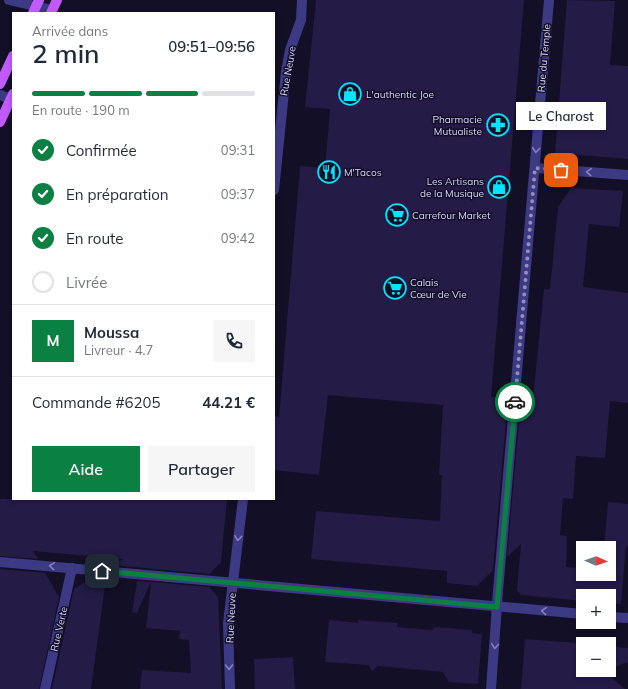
<!DOCTYPE html>
<html lang="fr">
<head>
<meta charset="utf-8">
<style>
	:root { --surface:#fff; --page:#f6f6f7; --text:#1f2937; --muted:#747a83; --line:#e0e1e3; --accent:#0b8043 }
	body { margin:0; font-family:Mulish,sans-serif; background:var(--page); color:var(--text); height:100vh; display:flex; flex-direction:column; font-size:15px; white-space:nowrap }
	* { box-sizing:border-box; margin:0 }
	p { font-size:13px; color:var(--muted) }
	.icon { flex:none; width:22px; height:22px; fill:none; stroke:currentColor; stroke-width:2; stroke-linecap:round; stroke-linejoin:round }
	.map { position:relative; flex:1; overflow:hidden }
	.panel { position:absolute; left:12px; top:12px; width:263px; height:488px; display:flex; flex-direction:column; background:var(--surface); border-radius:0px; box-shadow:0 2px 6px #0003 }
	.panel>* { flex:none }
	.needle { width:26px; rotate:92deg }
	.fabs { position:absolute; left:576px; top:541px; display:grid; gap:8px }
	.fabs a { display:grid; place-items:center; width:40px; height:40px; border-radius:0px; background:var(--surface); box-shadow:0 2px 6px #0003; font-size:20px }
	.pin { position:absolute; display:grid; place-items:center; width:34px; height:34px; color:#fff; margin:-17px; border-radius:8px; box-shadow:0 2px 6px #0006 }
	.courier { position:absolute; display:grid; place-items:center; width:40px; height:40px; margin:-20px; border:3px solid #0b8043; border-radius:50%; background:#fff; color:#222; box-shadow:0 1px 5px #0007 }
	.bubble { position:absolute; height:28px; border-radius:0px; background:var(--surface); box-shadow:0 2px 6px #0003; font-size:13px; font-weight:600; line-height:28px; text-align:center }
	.summary em { font-style:normal; font-weight:600 }
	.summary div { display:flex; flex-direction:column-reverse }
	.summary { display:flex; align-items:center; justify-content:space-between; height:68px; padding:0 20px }
	h1 { font-size:26px; font-weight:600; line-height:30px }
	.bar { display:grid; grid-template-columns:repeat(4,1fr); gap:6px 4px; align-content:center; height:48px; padding:0 20px }
	.bar i { height:5px; border-radius:3px; background:var(--line) }
	.bar .on { background:var(--accent) }
	.bar p { grid-column:span 4 }
	.line { display:flex; align-items:center; gap:10px; padding:0 20px; border-top:1px solid var(--line) }
	.line div { flex:1 }
	.round { display:grid; place-items:center; flex:none; width:42px; height:42px; border-radius:0px; background:var(--page) }
	ol { padding:0 20px; list-style:none }
	li { display:flex; align-items:center; gap:12px; height:44px }
	li p { margin-inline-start:auto }
	li .icon { padding:4px; border-radius:50%; background:var(--accent); color:#fff; stroke-width:4 }
	li:last-child { color:var(--muted) }
	li i { width:22px; height:22px; border:2px solid var(--line); border-radius:50% }
	.action { display:flex; gap:8px; margin-top:auto; padding:8px 20px }
	.action a { flex:1; height:46px; border-radius:0px; background:var(--accent); color:#fff; font-size:16px; font-weight:600; line-height:46px; text-align:center }
	.action a+a { background:var(--page); color:var(--text) }
	.map>svg:first-child { display:block }
	.building { fill:#241b47 }
	.lines { fill:none; stroke-linecap:round; stroke-linejoin:round }
	.street { stroke:#3d3a85; stroke-width:10 }
	.primary { stroke:#c25bff; stroke-width:10 }
	.oneway { stroke:#837fbc }
	.done { stroke:#948fb3; stroke-width:4; stroke-dasharray:0 7.2 }
	.route { stroke:#0b8043; stroke-width:5 }
	.labels { text-anchor:middle; dominant-baseline:central; stroke-width:3; stroke-linejoin:round; paint-order:stroke }
	.street-label { font-size:10px; fill:#d9d4ff; stroke:#130f26 }
	.poi-label { font-size:10px; fill:#d9d4ff; stroke:#130f26; text-anchor:start }
</style>
</head>
<body>
<div class="map">
<svg width="628" height="689" viewBox="0 0 628 689">
	<rect width="100%" height="100%" fill="#130f26"/>
	<!-- building -->
	<g class="building">
		<path d="M316,0H524L491,397L508,398L493,570L477,586L447,583V571L311,559L316,511L440,521L442,475H439L443,405L328,395L319,475L274,470V416L279,417L300,166L325,168L330,109L305,107Z"/>
		<path d="M567,0L615,1L610,65L628,66V159L555,153Z"/>
		<path d="M571,188L623,191L619,227L589,224L583,287L628,293V403L610,401L605,458L576,456L573,499L563,498L560,535L567,536L566,567L583,568V574H609V548H604L608,502L628,504V547L626,546L621,604L609,603V596H583V601L521,595L517,590L521,544L507,557L521,399H533L544,289H550L558,207Z"/>
		<path d="M0,499H227L221,562L209,574L112,565L123,559L33,551L38,559L0,556Z"/>
		<path d="M0,569L45,573L59,597L39,689H0Z"/>
		<path d="M93,577L106,578L91,689H52L74,589Z"/>
		<path d="M137,581L151,582L137,613L132,612Z"/>
		<path d="M151,582L209,587L218,597L222,689H140L142,670L191,673L189,640L179,639L180,631L146,628Z"/>
		<path d="M329,620L358,623V620L398,623L397,627L433,630L434,627L472,630V633L482,634L478,684L449,682L443,672L378,666L372,671L369,665L325,662Z"/>
		<path d="M525,639L578,643V640L605,642V644H583V670H606L604,671L625,689H521Z"/>
		<path d="M609,646L628,648V662L609,669Z"/>
		<path d="M293,657L295,689H255L254,659Z"/>
	</g>
	<g class="lines">
		<!-- street -->
		<g class="street">
			<path d="M9,0L52,10"/>
			<path d="M0,95L13,100"/>
			<path d="M535,168L628,175"/>
			<path d="M274,190L286,72L290,50L301,20L302,0"/>
			<path d="M0,562L583,614"/>
			<path d="M609,617L628,618"/>
			<path d="M45,689L72,568"/>
			<path d="M230,689L228,623L243,499"/>
			<path d="M491,689L498,591L549,0"/>
		</g>
		<!-- primary -->
		<g class="primary">
			<path d="M33,13L39,0"/>
			<path d="M51,13L57,0"/>
			<path d="M0,84L13,56"/>
			<path d="M0,122L13,94"/>
		</g>
	</g>
	<!-- one-way arrows -->
	<defs><path id="oneway-chevron" d="M-2-3.5L2.5 0L-2 3.5" fill="none" stroke-width="1.6" stroke-linecap="round" stroke-linejoin="round"/></defs>
	<g class="oneway">
		<use href="#oneway-chevron" transform="translate(536 150) rotate(95)"/>
		<use href="#oneway-chevron" transform="translate(589 172) rotate(-176)"/>
		<use href="#oneway-chevron" transform="translate(238 538) rotate(96)"/>
		<use href="#oneway-chevron" transform="translate(52 566) rotate(-175)"/>
		<use href="#oneway-chevron" transform="translate(544 611) rotate(-175)"/>
		<use href="#oneway-chevron" transform="translate(495 646) rotate(95)"/>
		<use href="#oneway-chevron" transform="translate(229 667) rotate(89)"/>
	</g>
	<g class="lines">
		<!-- done -->
		<path class="done" d="M515,402L535,168L561,170"/>
		<!-- route -->
		<path class="route" d="M102,571L497,607L515,402"/>
	</g>
	<!-- icons -->
	<defs>
		<g id="shop-ring" transform="scale(1.15)"><circle r="9.5" fill="#130f26" stroke="#00e5ff" stroke-width="1.5"/><path d="M-5-2.5h2.3a2.7 3.5 0 0 1 5.4 0H5L5.5 6h-11ZM-1.5-2.5h3a1.5 2.3 0 0 0-3 0Z" fill="#00e5ff"/></g>
		<g id="pharmacy-ring" transform="scale(1.15)"><circle r="9.5" fill="#130f26" stroke="#00e5ff" stroke-width="1.5"/><path d="M-2-6h4v4h4v4h-4v4h-4v-4h-4v-4h4Z" fill="#00e5ff"/></g>
		<g id="restaurant-ring" transform="scale(1.15)"><circle r="9.5" fill="#130f26" stroke="#00e5ff" stroke-width="1.5"/><path d="M-5-6h1v4h1v-4h1v4h1v-4h1v5L-1.5 .5V6h-2V.5L-5-1ZM5-6V6H3V1.5H1.5Q1.5-4 5-6Z" fill="#00e5ff"/></g>
		<g id="supermarket-ring" transform="scale(1.15)"><circle r="9.5" fill="#130f26" stroke="#00e5ff" stroke-width="1.5"/><path d="M-6-5.5h2.5l.6 2H6L4.5 2H-2.5L-4.4-4H-6ZM-1.5 3.2a1.3 1.3 0 1 0 .1 0ZM3 3.2a1.3 1.3 0 1 0 .1 0Z" fill="#00e5ff"/></g>
	</defs>
	<g fill-rule="evenodd">
		<use href="#shop-ring" x="350" y="94"/>
		<use href="#pharmacy-ring" x="498" y="125"/>
		<use href="#restaurant-ring" x="329" y="172"/>
		<use href="#shop-ring" x="499" y="187"/>
		<use href="#supermarket-ring" x="397" y="215"/>
		<use href="#supermarket-ring" x="395" y="288"/>
	</g>
	<g class="labels">
		<!-- street labels -->
		<g class="street-label">
			<text transform="translate(544 58) rotate(-85)">Rue du Temple</text>
			<text transform="translate(288 71) rotate(-80)">Rue Neuve</text>
			<text transform="translate(231 618) rotate(-87)">Rue Neuve</text>
			<text transform="translate(59 629) rotate(-77)">Rue Verte</text>
		</g>
		<!-- poi labels -->
		<g class="poi-label">
			<text x="366" y="94">L'authentic Joe</text>
			<text x="482" y="119" text-anchor="end">Pharmacie<tspan x="482" dy="12">Mutualiste</tspan></text>
			<text x="344" y="172">M'Tacos</text>
			<text x="484" y="181" text-anchor="end">Les Artisans<tspan x="484" dy="12">de la Musique</tspan></text>
			<text x="412" y="215">Carrefour Market</text>
			<text x="410" y="282">Calais<tspan x="410" dy="12">Cœur de Vie</tspan></text>
		</g>
	</g>
</svg>
<div class="fabs">
<a><svg class="needle" viewBox="-14 -14 28 28"><path d="M0-13l5 13h-10z" fill="#e53935"/><path d="M0 13l5-13h-10z" fill="#747a83"/></svg></a>
<a>+</a>
<a>−</a>
</div>
<div class="pin" style="left:561px;top:170px;background:#ea580c"><svg class="icon" aria-label="bag" viewBox="0 0 24 24"><path d="M5 8h14l-1 12H6zM9 8a3 3 0 0 1 6 0"/></svg></div>
<div class="pin" style="left:102px;top:571px;background:#1f2937"><svg class="icon" aria-label="home" viewBox="0 0 24 24"><path d="M3 11l9-7 9 7M6 9v11h12V9"/></svg></div>
<div class="courier" style="left:515px;top:402px"><svg class="icon" aria-label="car" viewBox="0 0 24 24"><path d="M5 17H2v-5l4-1 3-4h7l3 4 3 1v5h-3M9 17h6M6 11h13"/><circle cx="7" cy="17" r="2"/><circle cx="17" cy="17" r="2"/></svg></div>
<div class="bubble" style="left:516px;top:102px;width:90px">Le Charost</div>
<section class="panel">
<div class="summary"><div><h1>2 min</h1><p>Arrivée dans</p></div><em>09:51–09:56</em></div>
<div class="bar"><i class="on"></i><i class="on"></i><i class="on"></i><i></i><p>En route · 190 m</p></div>
<ol>
<li><svg class="icon" aria-label="check" viewBox="0 0 24 24"><path d="M5 12l5 5 9-10"/></svg>Confirmée<p>09:31</p></li>
<li><svg class="icon" aria-label="check" viewBox="0 0 24 24"><path d="M5 12l5 5 9-10"/></svg>En préparation<p>09:37</p></li>
<li><svg class="icon" aria-label="check" viewBox="0 0 24 24"><path d="M5 12l5 5 9-10"/></svg>En route<p>09:42</p></li>
<li><i></i>Livrée</li>
</ol>
<div class="line" style="height:72px"><b class="round" style="background:var(--accent);color:#fff">M</b><div><b>Moussa</b><p>Livreur · 4.7</p></div><a class="round"><svg class="icon" aria-label="phone" viewBox="0 0 24 24"><path d="M5 4h4l2 5-3 2q2 4 5 5l2-3 5 2v4C11 20 4 13 5 4z"/></svg></a></div>
<div class="line" style="height:52px"><div>Commande #6205</div><b>44.21 €</b></div>
<div class="action"><a>Aide</a><a>Partager</a></div>
</section>
</div>
</body>
</html>
